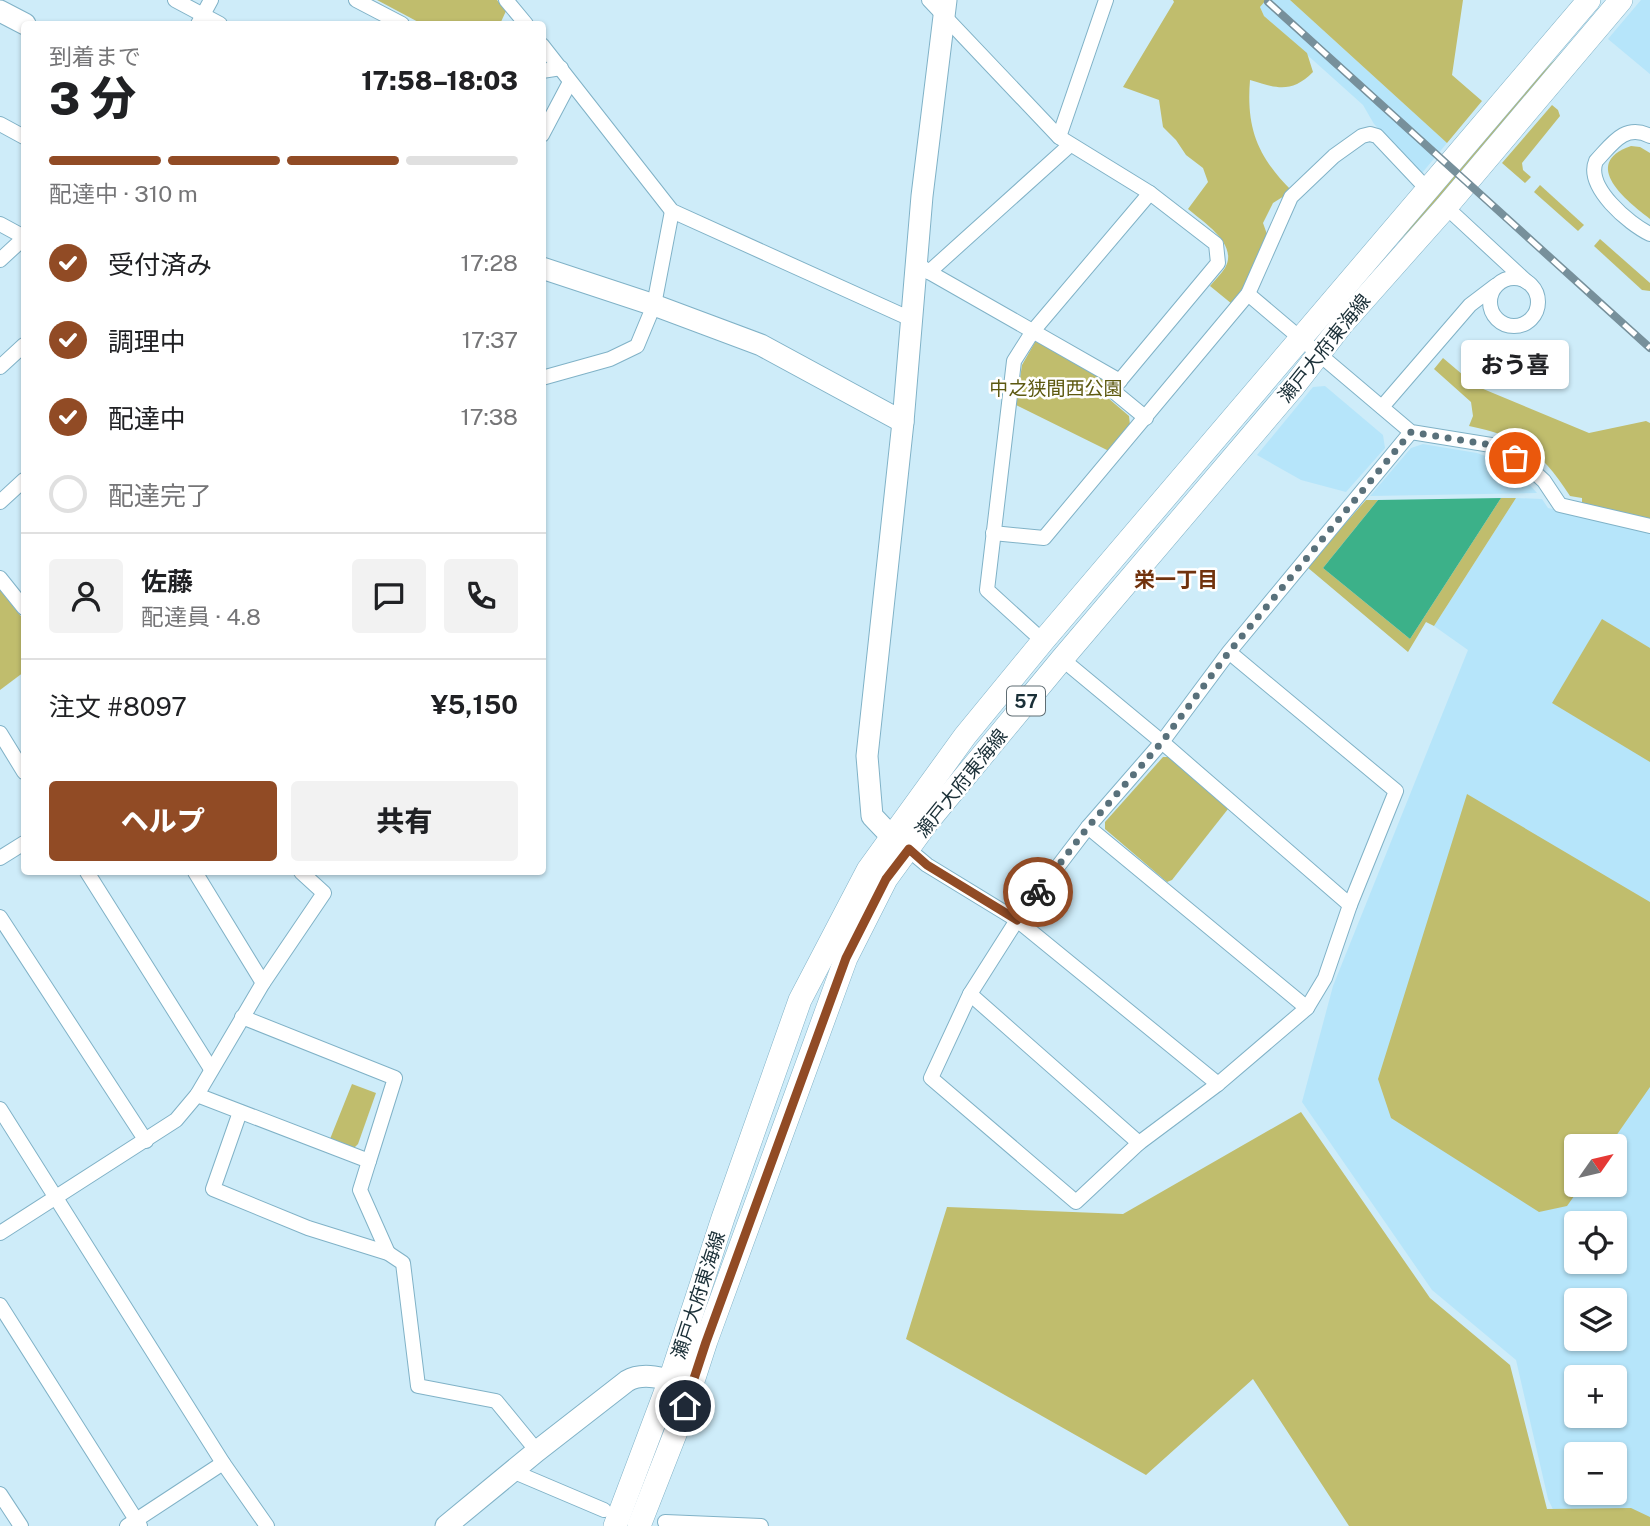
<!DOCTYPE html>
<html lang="ja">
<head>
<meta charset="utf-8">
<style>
	:root { --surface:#fff; --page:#f2f2f2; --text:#202124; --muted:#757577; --line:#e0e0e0; --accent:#914b25 }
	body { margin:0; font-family:"Public Sans","Noto Sans JP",sans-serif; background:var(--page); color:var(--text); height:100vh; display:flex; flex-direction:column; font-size:26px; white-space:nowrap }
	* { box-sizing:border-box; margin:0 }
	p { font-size:23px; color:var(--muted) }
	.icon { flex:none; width:38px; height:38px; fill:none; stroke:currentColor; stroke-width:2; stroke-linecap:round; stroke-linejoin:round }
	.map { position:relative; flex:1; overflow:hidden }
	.panel { position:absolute; left:21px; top:21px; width:525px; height:854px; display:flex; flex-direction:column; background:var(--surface); border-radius:7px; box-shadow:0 2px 5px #0004 }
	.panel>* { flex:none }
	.needle { width:46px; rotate:56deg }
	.fabs { position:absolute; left:1564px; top:1134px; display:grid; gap:14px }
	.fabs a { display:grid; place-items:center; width:63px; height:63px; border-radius:7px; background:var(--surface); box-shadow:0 2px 5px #0004; font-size:35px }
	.pin { position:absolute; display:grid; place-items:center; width:60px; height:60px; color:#fff; margin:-30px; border:4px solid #fff; border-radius:50%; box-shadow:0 2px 7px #0007 }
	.courier { position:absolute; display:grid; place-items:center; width:70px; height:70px; margin:-35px; border:5px solid #914b25; border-radius:50%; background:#fff; color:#222; box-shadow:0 2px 9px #0007 }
	.bubble { position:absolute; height:49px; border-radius:7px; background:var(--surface); box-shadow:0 2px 5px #0004; font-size:23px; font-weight:800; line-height:49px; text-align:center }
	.summary em { font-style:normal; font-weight:800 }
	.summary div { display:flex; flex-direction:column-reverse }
	.summary { display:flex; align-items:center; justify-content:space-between; height:119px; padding:0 28px }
	h1 { font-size:46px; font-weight:800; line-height:52px }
	.bar { display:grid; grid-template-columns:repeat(4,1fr); gap:10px 7px; align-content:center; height:84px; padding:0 28px }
	.bar i { height:9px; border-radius:5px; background:var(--line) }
	.bar .on { background:var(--accent) }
	.bar p { grid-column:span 4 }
	.line { display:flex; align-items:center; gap:18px; padding:0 28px; border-top:2px solid var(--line) }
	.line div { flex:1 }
	.round { display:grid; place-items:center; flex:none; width:74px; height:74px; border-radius:7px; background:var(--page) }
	ol { padding:0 28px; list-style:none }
	li { display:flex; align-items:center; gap:21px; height:77px }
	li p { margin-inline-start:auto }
	li .icon { padding:7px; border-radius:50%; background:var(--accent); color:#fff; stroke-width:4 }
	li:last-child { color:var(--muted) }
	li i { width:38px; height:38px; border:4px solid var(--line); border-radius:50% }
	.primary-button { display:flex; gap:14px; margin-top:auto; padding:14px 28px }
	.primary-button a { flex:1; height:80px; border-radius:7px; background:var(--accent); color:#fff; font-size:28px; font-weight:800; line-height:80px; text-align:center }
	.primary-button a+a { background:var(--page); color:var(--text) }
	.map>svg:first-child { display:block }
	.built { fill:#b6e5fa; fill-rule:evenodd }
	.green { fill:#c0bd6d }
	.water { fill:#3cb189 }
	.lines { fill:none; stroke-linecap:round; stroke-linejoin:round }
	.street-casing { stroke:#80b2c7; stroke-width:16 }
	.secondary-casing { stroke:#80b2c7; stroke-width:23 }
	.primary-casing { stroke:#80b2c7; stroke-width:24 }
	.street { stroke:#fff; stroke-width:14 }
	.secondary { stroke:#fff; stroke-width:21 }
	.primary { stroke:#fff; stroke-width:23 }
	.rail-casing { stroke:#77909b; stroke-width:8 }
	.rail { stroke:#fff; stroke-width:5; stroke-dasharray:16; stroke-linecap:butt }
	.done { stroke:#59717b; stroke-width:7; stroke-dasharray:0 12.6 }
	.route { stroke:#914b25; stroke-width:9 }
	.labels { text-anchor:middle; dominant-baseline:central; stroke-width:5; stroke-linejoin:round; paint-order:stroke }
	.shield { fill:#fff; stroke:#5f6d73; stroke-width:2 }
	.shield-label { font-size:18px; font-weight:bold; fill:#1a2f37 }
	.street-label { font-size:19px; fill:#1a2f37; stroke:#fff }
	.park-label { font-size:19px; fill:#5d5910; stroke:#fff }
	.neighbourhood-label { font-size:21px; font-weight:bold; fill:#71330e; stroke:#fff }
</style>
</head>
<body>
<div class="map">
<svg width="1650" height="1526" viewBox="0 0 1650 1526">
	<rect width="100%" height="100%" fill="#ceecf9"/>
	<!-- built -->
	<g class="built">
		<path d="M1266,0H1290L1447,143L1422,173L1374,124L1363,105L1264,16L1260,7Z"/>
		<path d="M1641,0H1650V74L1608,39Z"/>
		<path d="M1325,386L1383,435L1385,448L1346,492L1301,480L1257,455L1313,387Z"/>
		<path d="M1423,444L1477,453L1494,459L1522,476L1537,493L1370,496L1411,448Z"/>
		<path d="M1516,498L1542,499L1548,508L1650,531V1526H1561L1548,1499L1516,1360L1432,1290L1302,1102L1333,986L1468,650L1434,626ZM1577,1146H1615V1185H1577ZM1577,1223H1615V1262H1577ZM1577,1300H1615V1339H1577ZM1577,1377H1615V1416H1577ZM1577,1454H1615V1493H1577Z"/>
	</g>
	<!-- green -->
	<g class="green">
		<path d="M377,0H497L506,11L500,24H422Z"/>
		<path d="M1173,0H1266L1260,7L1264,16L1307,53L1313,72C1291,94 1276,88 1250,80C1246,129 1258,157 1292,191L1273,203L1263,223L1268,237L1243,289L1232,304L1210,286C1215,280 1221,274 1225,268C1239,244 1203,222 1188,209L1208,182L1203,168L1186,155L1176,140L1163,127L1159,100L1123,87L1174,2Z"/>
		<path d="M1290,0H1463L1452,75L1482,101L1447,143Z"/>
		<path d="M1575,39L1448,192L1392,248L1339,312L1336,310L1503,113Z"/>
		<path d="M1552,105L1558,110L1560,116L1522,163L1523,170L1531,177L1525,183L1502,163Z"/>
		<path d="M1631,146L1640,147L1650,153V219C1628,202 1579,164 1631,146Z"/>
		<path d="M1540,185L1584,225L1578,231L1534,192Z"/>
		<path d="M1600,239L1650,283V291L1642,290L1594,246Z"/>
		<path d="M1038,337L1111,380L1101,392L1129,416L1130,425L1109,451L1016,405L1022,365Z"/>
		<path d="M1443,358L1476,386L1589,433L1646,421L1650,423V520L1582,504V498L1570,496C1541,451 1521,437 1469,426L1473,416L1471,402L1434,369Z"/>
		<path d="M1501,498H1516L1434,626L1426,622L1408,652L1307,567L1366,500H1378L1323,568L1410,639Z"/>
		<path d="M0,590L24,620V672L0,690Z"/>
		<path d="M1602,619L1650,648V762L1552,703Z"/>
		<path d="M1163,757H1170L1228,809L1172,880L1167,882L1105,829V822Z"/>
		<path d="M1467,794L1650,902V1087L1609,1146H1577V1185H1582L1567,1206L1539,1212L1391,1118L1378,1079Z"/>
		<path d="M352,1084L376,1093L358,1144L354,1148L330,1139Z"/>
		<path d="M1301,1112L1430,1298L1510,1365L1547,1509L1631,1508L1650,1517V1526H1349L1253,1379L1146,1475L906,1339L947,1207L1123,1214Z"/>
	</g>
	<!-- water -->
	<path class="water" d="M1501,498L1410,639L1323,568L1378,500Z"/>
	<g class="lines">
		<!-- street casing -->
		<g class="street-casing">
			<g id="street">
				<path d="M175,0L220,24"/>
				<path d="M356,0L402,24"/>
				<path d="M506,0L526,24"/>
				<path d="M929,0L1059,137L1150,193L1216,244L1218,263L1112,390L1146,418"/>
				<path d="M198,24L211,0"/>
				<path d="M542,45L672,211L913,320"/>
				<path d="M542,71L561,68"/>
				<path d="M0,124L24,137"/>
				<path d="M542,135L570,82"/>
				<path d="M1650,136C1625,123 1612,144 1596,161C1585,187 1629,224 1650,234"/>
				<path d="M1059,137L1106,0"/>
				<path d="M1446,207L1527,282"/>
				<path d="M0,224L24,237"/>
				<path d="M0,260L24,238"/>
				<path d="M922,267L929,272L1070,145"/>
				<path d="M929,272L1120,381"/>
				<circle cx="1514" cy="302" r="24"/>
				<path d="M1248,294L1411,432L1491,445L1531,469L1544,481L1560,505L1650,526"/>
				<path d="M0,367L24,345"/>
				<path d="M542,378L610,359L637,346L654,305L672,211"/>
				<path d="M1382,407L1470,305L1495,286"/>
				<path d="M0,502L24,480"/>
				<path d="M993,533L1044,538L1248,294L1291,197L1334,156L1362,136L1370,134L1377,136L1428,190"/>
				<path d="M0,578L24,608"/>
				<path d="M1043,641L987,590L1014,361L1033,331L1150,193"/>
				<path d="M1229,652L1396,791L1350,905L1325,978L1307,1008L1218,1084L1139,1143L1076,1202L931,1078L970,994L1017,920L1088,827L1162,742L1229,652L1411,432"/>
				<path d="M1062,659L1162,742L1350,905"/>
				<path d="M0,733L24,772"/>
				<path d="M1088,827L1307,1008"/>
				<path d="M903,845L927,865L1017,920L1218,1084"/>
				<path d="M0,858L24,843"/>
				<path d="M87,872L211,1069"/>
				<path d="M195,872L263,983"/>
				<path d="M0,917L146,1141"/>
				<path d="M970,994L1139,1143"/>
				<path d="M242,1017L395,1078L369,1161"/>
				<path d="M197,1095L369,1161L360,1190L388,1253"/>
				<path d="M0,1109L223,1463L267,1526"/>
				<path d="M240,1112L213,1189L308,1228L388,1253L403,1263L418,1386L496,1401L537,1451"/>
				<path d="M0,1233L176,1120L197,1095L263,983L324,893L301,872"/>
				<path d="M0,1305L140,1526"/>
				<path d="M512,1471L604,1510"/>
				<path d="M0,1494L21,1526"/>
				<path d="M665,1522L761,1526"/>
				<path d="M127,1526L223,1463"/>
			</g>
		</g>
		<!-- secondary casing -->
		<g class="secondary-casing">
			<g id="secondary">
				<path d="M0,11L25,24"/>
				<path d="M542,268L654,305L761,345L903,422"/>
				<path d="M891,836L872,816L867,756L903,422L922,196L946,0"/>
				<path d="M446,1526L537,1451L627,1381C644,1371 666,1379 684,1385"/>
			</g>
		</g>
		<!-- primary casing -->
		<g class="primary-casing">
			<g id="primary">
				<path d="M615,1526L670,1380L723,1218L800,1000L868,870L965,736L1043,641L1589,0"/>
				<path d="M639,1526L679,1424L706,1341L846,958L886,879L929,820L1062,659L1294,386L1343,323L1446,207L1621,0"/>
			</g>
		</g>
		<!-- street -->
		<use href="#street" class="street"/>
		<!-- secondary -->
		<use href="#secondary" class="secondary"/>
		<!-- primary -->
		<use href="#primary" class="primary"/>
		<!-- rail casing -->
		<g class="rail-casing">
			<path id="rail" d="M1268,2L1650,348"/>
		</g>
		<!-- rail -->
		<use href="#rail" class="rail"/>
	</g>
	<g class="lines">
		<!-- done -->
		<path class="done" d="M1038,892L1088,827L1162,742L1229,652L1411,432L1491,445L1515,458"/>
		<!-- route -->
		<path class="route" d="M685,1406L706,1342L846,958L886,879L909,849L927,865L1017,920L1038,892"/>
	</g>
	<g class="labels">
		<!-- shield labels -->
		<rect class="shield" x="1007" y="686.5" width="38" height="29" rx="5"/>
		<g class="shield-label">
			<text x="1026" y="701">57</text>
		</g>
		<!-- street labels -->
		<g class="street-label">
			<text transform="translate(1324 348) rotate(-51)">瀬戸大府東海線</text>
			<text transform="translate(961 783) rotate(-51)">瀬戸大府東海線</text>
			<text transform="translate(698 1295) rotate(-72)">瀬戸大府東海線</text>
		</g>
		<!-- park labels -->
		<g class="park-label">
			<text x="1056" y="388">中之狭間西公園</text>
		</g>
		<!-- neighbourhood labels -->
		<g class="neighbourhood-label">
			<text x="1176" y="579">栄一丁目</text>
		</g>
	</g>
</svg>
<div class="fabs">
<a><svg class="needle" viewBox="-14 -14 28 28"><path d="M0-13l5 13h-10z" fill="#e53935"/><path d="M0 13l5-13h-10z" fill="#757577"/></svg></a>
<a><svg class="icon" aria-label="locate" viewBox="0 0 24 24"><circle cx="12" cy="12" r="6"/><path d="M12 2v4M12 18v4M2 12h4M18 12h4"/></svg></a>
<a><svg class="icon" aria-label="layers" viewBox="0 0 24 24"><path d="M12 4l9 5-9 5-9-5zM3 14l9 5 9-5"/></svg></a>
<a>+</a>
<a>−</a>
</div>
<div class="pin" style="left:1515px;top:458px;background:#ea580c"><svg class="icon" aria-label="bag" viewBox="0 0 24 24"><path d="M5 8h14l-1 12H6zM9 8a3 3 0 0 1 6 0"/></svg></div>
<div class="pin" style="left:685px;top:1406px;background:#1f2937"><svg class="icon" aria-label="home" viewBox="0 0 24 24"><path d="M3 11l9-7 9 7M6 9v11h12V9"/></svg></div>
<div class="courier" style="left:1038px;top:892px"><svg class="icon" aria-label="bike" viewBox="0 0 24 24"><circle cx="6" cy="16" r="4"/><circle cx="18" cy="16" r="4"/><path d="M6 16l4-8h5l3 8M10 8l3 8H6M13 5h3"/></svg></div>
<div class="bubble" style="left:1461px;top:340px;width:108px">おう喜</div>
<section class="panel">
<div class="summary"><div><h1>3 分</h1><p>到着まで</p></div><em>17:58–18:03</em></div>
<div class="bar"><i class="on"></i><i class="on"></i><i class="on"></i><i></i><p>配達中 · 310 m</p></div>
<ol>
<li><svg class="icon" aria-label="check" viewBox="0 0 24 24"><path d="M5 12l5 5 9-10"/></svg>受付済み<p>17:28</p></li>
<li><svg class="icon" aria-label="check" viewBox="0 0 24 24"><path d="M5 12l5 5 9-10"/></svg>調理中<p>17:37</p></li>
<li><svg class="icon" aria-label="check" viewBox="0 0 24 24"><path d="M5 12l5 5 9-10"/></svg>配達中<p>17:38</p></li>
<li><i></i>配達完了</li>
</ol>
<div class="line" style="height:126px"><a class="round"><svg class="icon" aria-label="person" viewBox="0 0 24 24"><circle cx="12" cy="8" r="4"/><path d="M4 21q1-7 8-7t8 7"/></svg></a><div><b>佐藤</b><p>配達員 · 4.8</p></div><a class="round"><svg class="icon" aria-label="chat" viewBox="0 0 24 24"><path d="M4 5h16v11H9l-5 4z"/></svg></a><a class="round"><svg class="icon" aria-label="phone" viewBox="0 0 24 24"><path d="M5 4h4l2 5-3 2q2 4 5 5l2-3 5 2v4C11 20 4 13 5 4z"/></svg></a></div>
<div class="line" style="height:91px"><div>注文 #8097</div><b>¥5,150</b></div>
<div class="primary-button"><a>ヘルプ</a><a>共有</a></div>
</section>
</div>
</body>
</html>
